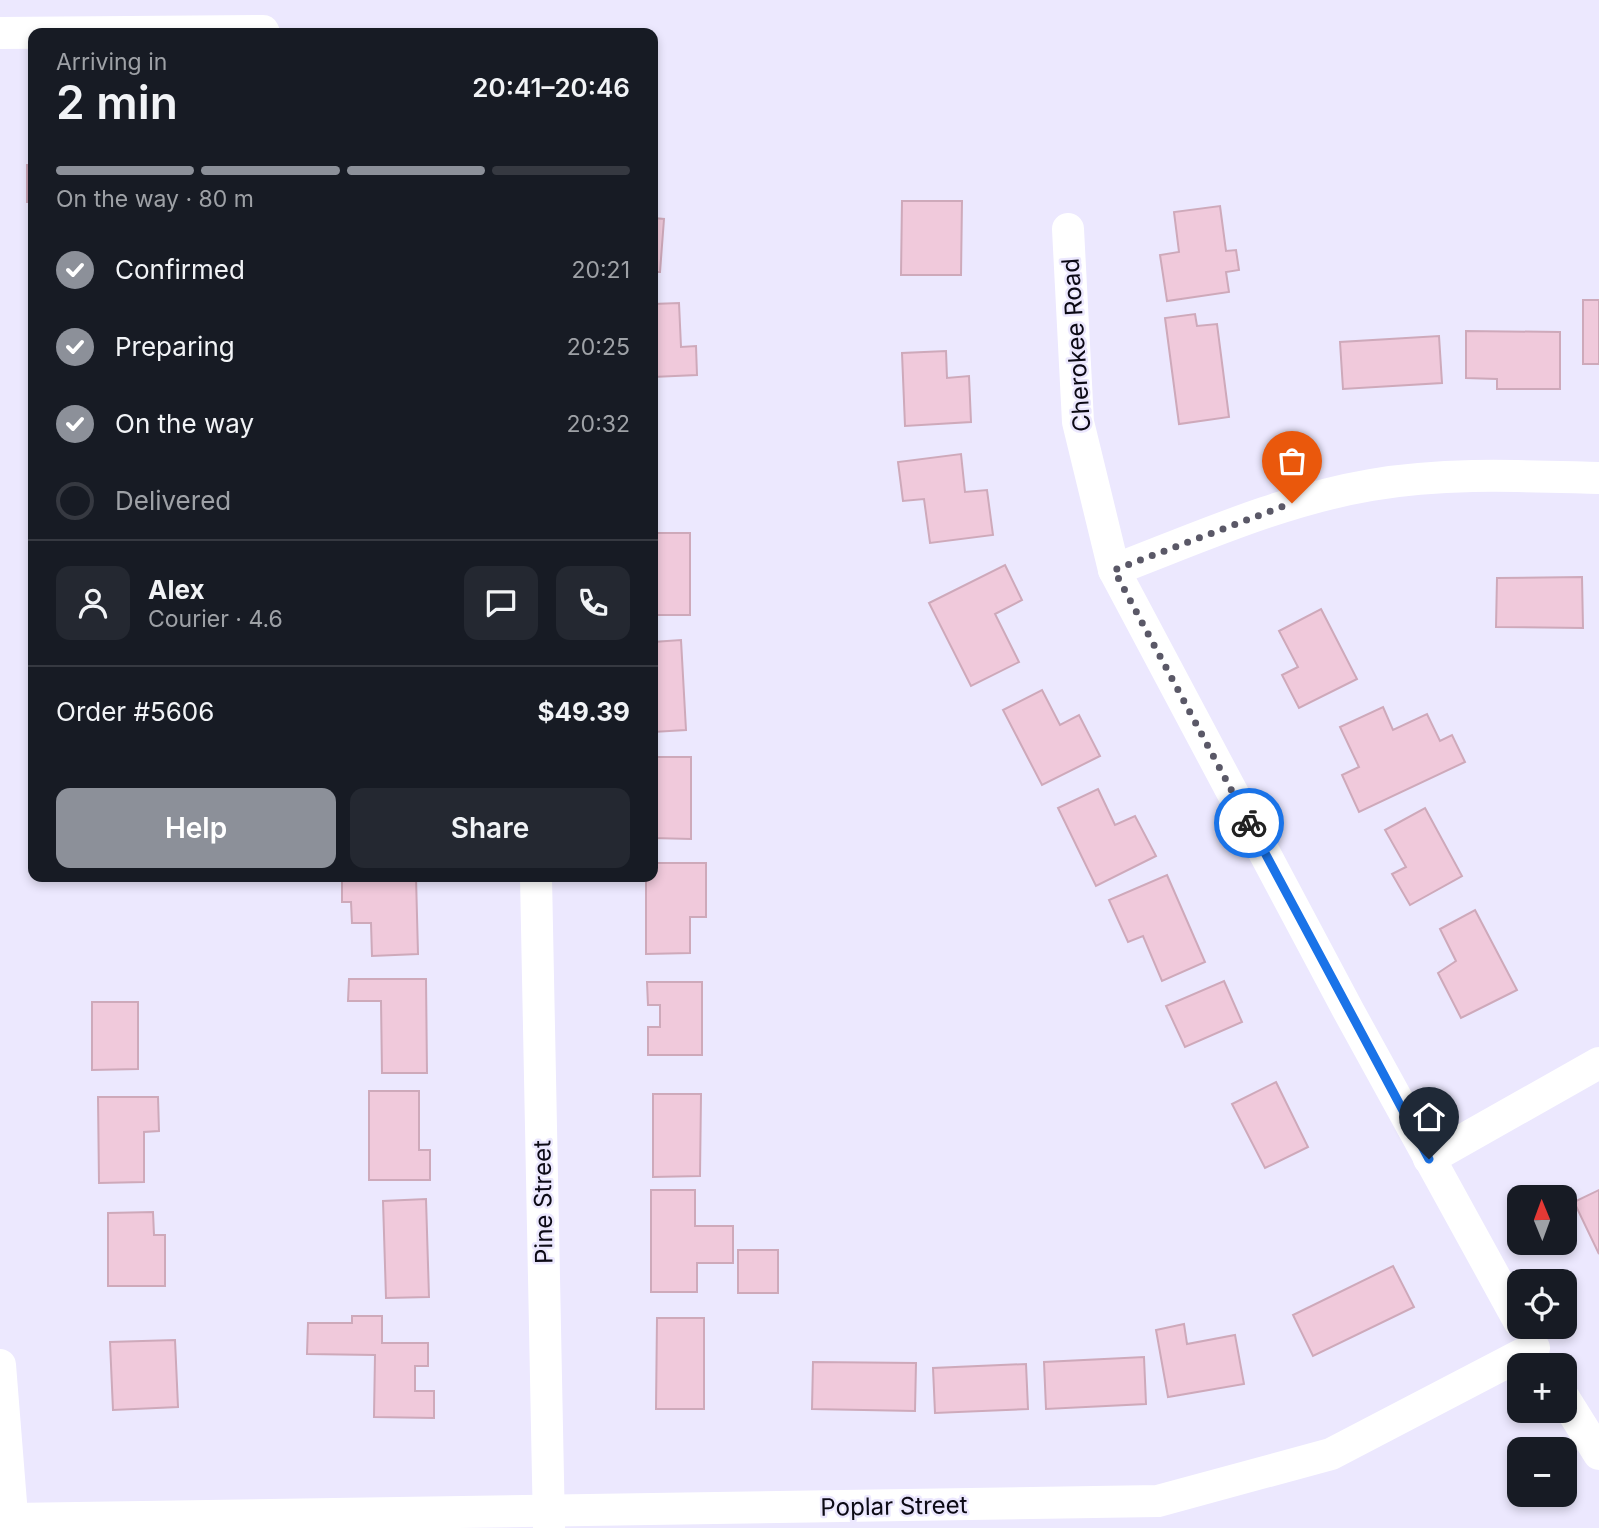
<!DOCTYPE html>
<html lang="en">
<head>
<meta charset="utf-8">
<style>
	:root { --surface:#171b24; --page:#242831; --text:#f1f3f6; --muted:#9ea1a6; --line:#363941; --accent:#8c9099 }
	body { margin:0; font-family:Inter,sans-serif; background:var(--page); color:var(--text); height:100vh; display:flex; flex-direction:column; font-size:26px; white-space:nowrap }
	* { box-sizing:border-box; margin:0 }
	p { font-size:23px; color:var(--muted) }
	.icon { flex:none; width:38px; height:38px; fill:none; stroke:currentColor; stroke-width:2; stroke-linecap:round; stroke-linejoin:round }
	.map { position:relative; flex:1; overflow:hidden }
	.side { position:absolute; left:28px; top:28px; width:630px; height:854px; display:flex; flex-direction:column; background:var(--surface); border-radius:14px; box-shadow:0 4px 10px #0003 }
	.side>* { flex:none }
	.needle { width:46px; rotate:359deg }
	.tools { position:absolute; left:1507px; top:1185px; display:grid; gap:14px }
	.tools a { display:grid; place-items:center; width:70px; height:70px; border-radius:14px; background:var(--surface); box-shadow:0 4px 10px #0003; font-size:35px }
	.pin { position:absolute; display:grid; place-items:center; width:60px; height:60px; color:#fff; margin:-72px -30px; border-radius:50% 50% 50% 0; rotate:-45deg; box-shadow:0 0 7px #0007 }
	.pin .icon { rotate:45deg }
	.courier { position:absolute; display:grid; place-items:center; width:70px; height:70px; margin:-35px; border:5px solid #1a73e8; border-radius:50%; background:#fff; color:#222; box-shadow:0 2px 9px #0007 }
	.headline em { font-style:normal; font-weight:600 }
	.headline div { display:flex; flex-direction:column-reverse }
	.headline { display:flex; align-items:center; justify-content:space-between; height:119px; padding:0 28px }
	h1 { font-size:46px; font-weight:600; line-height:52px }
	.bar { display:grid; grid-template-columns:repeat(4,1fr); gap:10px 7px; align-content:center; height:84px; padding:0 28px }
	.bar i { height:9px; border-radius:5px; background:var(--line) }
	.bar .active { background:var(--accent) }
	.bar p { grid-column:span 4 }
	.line { display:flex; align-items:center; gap:18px; padding:0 28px; border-top:2px solid var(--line) }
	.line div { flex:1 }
	.round { display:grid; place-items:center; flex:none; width:74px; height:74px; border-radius:14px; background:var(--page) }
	ol { padding:0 28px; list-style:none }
	li { display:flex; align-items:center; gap:21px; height:77px }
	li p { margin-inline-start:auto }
	li .icon { padding:7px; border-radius:50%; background:var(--accent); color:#fff; stroke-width:4 }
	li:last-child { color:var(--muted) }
	li i { width:38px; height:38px; border:4px solid var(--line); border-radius:50% }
	.cta { display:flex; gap:14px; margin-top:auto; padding:14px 28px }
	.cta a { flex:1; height:80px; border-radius:14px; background:var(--accent); color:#fff; font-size:28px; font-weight:600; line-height:80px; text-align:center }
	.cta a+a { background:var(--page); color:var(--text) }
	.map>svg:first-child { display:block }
	.building { fill:#f0c9db; stroke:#cea9ba; stroke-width:2 }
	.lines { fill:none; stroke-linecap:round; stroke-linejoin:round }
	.street { stroke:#fff; stroke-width:32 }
	.done { stroke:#5a5867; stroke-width:7; stroke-dasharray:0 12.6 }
	.route { stroke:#1a73e8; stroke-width:9 }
	.labels { text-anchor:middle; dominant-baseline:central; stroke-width:5; stroke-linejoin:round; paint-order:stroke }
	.street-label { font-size:24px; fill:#0c0a15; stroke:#ece8fe }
</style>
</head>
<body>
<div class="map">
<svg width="1599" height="1528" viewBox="0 0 1599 1528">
	<rect width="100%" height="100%" fill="#ece8fe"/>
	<!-- building -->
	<g class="building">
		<rect x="27" y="165" width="6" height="37"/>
		<path d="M902,201H962L961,275H901Z"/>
		<path d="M1220,206L1226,251L1236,250L1239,270L1226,272L1229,292L1167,301L1160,255L1179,252L1174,212Z"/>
		<path d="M653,218L664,219L660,272H653Z"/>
		<rect x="1583" y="300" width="16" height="64"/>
		<path d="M679,303L681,347L696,346L697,375L653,377V304Z"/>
		<path d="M1195,314L1197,326L1217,324L1229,417L1179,424L1165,318Z"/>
		<path d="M1466,331L1560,332V389H1497V379L1466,378Z"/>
		<path d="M1439,336L1442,383L1343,389L1340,342Z"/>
		<path d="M946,351L947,378L969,376L971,422L905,426L902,353Z"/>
		<path d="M961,454L965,492L987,490L993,535L930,543L924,499L903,501L898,462Z"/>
		<rect x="653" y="533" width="37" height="82"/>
		<path d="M1005,565L1022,600L995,614L1019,662L971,686L929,603Z"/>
		<path d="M1582,577L1583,628L1496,627L1497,578Z"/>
		<path d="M1321,609L1357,679L1299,708L1282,675L1298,667L1279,631Z"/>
		<path d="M681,640L686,730L653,732V642Z"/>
		<path d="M1042,690L1060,725L1079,715L1100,756L1042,785L1003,710Z"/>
		<path d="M1383,707L1393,730L1427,714L1440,741L1452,735L1465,762L1359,812L1342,775L1359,767L1340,727Z"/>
		<path d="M653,757H691V839L653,838Z"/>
		<path d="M1098,789L1115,825L1135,816L1156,856L1096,886L1058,808Z"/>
		<path d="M1425,808L1462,876L1410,905L1392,874L1406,867L1385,830Z"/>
		<path d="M653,863H706V917H690V953L646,954V877H653Z"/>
		<path d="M1167,875L1205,962L1162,981L1143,936L1128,942L1109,900Z"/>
		<path d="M342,877H416L418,954L372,956L371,923H352L351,902H342Z"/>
		<path d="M1475,910L1517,990L1461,1018L1438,973L1456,961L1440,929Z"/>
		<path d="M349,979H426L427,1073H382L381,1001H348Z"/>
		<path d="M1224,981L1242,1022L1185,1047L1166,1006Z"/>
		<path d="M647,982H702V1055H648V1027H660V1005H648Z"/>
		<path d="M92,1002H138V1069L92,1070Z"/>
		<path d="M1276,1082L1308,1147L1265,1168L1232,1104Z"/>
		<path d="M369,1091H419V1150H430V1180H369Z"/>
		<path d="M653,1094H701L700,1176L653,1177Z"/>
		<path d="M98,1097H158L159,1131L144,1132V1182L99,1183Z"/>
		<path d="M651,1190H695V1226H733V1263H697V1292H651Z"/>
		<path d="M1599,1190V1254L1574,1202Z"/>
		<path d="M426,1199L429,1297L386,1298L383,1201Z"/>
		<path d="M153,1212L154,1235H165V1286H108V1213Z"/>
		<rect x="738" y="1250" width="40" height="43"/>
		<path d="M1393,1266L1414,1307L1313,1356L1293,1315Z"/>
		<path d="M352,1316H382V1343H428V1366H415V1391H434V1418L374,1417L375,1355L307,1354L308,1323H352Z"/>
		<path d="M657,1318H704V1409H656Z"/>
		<path d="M1184,1324L1187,1344L1235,1335L1244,1384L1168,1397L1156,1330Z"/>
		<path d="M175,1340L178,1407L113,1410L110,1342Z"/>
		<path d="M1144,1357L1146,1404L1046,1409L1044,1362Z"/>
		<path d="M813,1362L916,1363L915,1411L812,1409Z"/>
		<path d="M1026,1364L1028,1409L935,1413L933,1368Z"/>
	</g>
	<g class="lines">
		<!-- street -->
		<g class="street">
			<path d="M0,33L263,31L264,33"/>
			<path d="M1068,229L1078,422L1114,570L1348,1010L1519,1321"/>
			<path d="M1114,570C1198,538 1282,500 1371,485C1447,472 1523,476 1599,478"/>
			<path d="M536,877L549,1528"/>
			<path d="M1429,1159L1599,1063"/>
			<path d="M0,1365L13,1528"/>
			<path d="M1564,1398L1599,1454"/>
			<path d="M12,1519L1158,1501L1331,1454L1534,1348"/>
		</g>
	</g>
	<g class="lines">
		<!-- done -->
		<path class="done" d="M1249,823L1114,570L1292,503"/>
		<!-- route -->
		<path class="route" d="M1249,823L1429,1159"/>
	</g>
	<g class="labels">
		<!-- street labels -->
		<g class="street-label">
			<text transform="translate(1076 345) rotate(-94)">Cherokee Road</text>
			<text transform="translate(543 1202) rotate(-91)">Pine Street</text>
			<text transform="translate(894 1506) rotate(-1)">Poplar Street</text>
		</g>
	</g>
</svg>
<div class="tools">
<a><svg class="needle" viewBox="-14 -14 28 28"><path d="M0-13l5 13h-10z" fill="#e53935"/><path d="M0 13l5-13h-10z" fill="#9ea1a6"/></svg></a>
<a><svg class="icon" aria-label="locate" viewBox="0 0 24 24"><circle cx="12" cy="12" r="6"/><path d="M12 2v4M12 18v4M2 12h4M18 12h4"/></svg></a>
<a>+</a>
<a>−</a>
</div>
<div class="pin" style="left:1292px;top:503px;background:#ea580c"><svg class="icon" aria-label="bag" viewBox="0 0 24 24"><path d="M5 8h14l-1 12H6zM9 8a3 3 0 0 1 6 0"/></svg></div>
<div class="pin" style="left:1429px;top:1159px;background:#1f2937"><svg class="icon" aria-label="home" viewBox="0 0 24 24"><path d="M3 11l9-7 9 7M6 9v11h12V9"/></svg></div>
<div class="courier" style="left:1249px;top:823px"><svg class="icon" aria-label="bike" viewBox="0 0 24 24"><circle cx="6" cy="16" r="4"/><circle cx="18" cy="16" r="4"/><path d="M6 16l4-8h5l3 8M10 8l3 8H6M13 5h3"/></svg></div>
<section class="side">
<div class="headline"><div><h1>2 min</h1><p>Arriving in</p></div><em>20:41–20:46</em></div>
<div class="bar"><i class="active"></i><i class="active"></i><i class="active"></i><i></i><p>On the way · 80 m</p></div>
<ol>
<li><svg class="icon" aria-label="check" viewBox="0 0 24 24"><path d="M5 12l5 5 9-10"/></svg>Confirmed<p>20:21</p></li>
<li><svg class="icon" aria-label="check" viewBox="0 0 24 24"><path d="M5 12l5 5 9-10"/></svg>Preparing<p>20:25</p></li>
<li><svg class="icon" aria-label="check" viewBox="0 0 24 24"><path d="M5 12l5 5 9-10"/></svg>On the way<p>20:32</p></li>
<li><i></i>Delivered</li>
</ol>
<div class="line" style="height:126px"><a class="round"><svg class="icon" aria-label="person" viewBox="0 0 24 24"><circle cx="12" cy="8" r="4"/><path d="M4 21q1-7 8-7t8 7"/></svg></a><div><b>Alex</b><p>Courier · 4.6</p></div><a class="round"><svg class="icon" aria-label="chat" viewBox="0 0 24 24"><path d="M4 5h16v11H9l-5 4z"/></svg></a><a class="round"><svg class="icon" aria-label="phone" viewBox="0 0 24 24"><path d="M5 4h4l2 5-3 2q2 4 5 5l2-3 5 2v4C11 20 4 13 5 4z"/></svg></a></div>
<div class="line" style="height:91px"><div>Order #5606</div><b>$49.39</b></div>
<div class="cta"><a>Help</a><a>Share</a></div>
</section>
</div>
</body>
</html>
